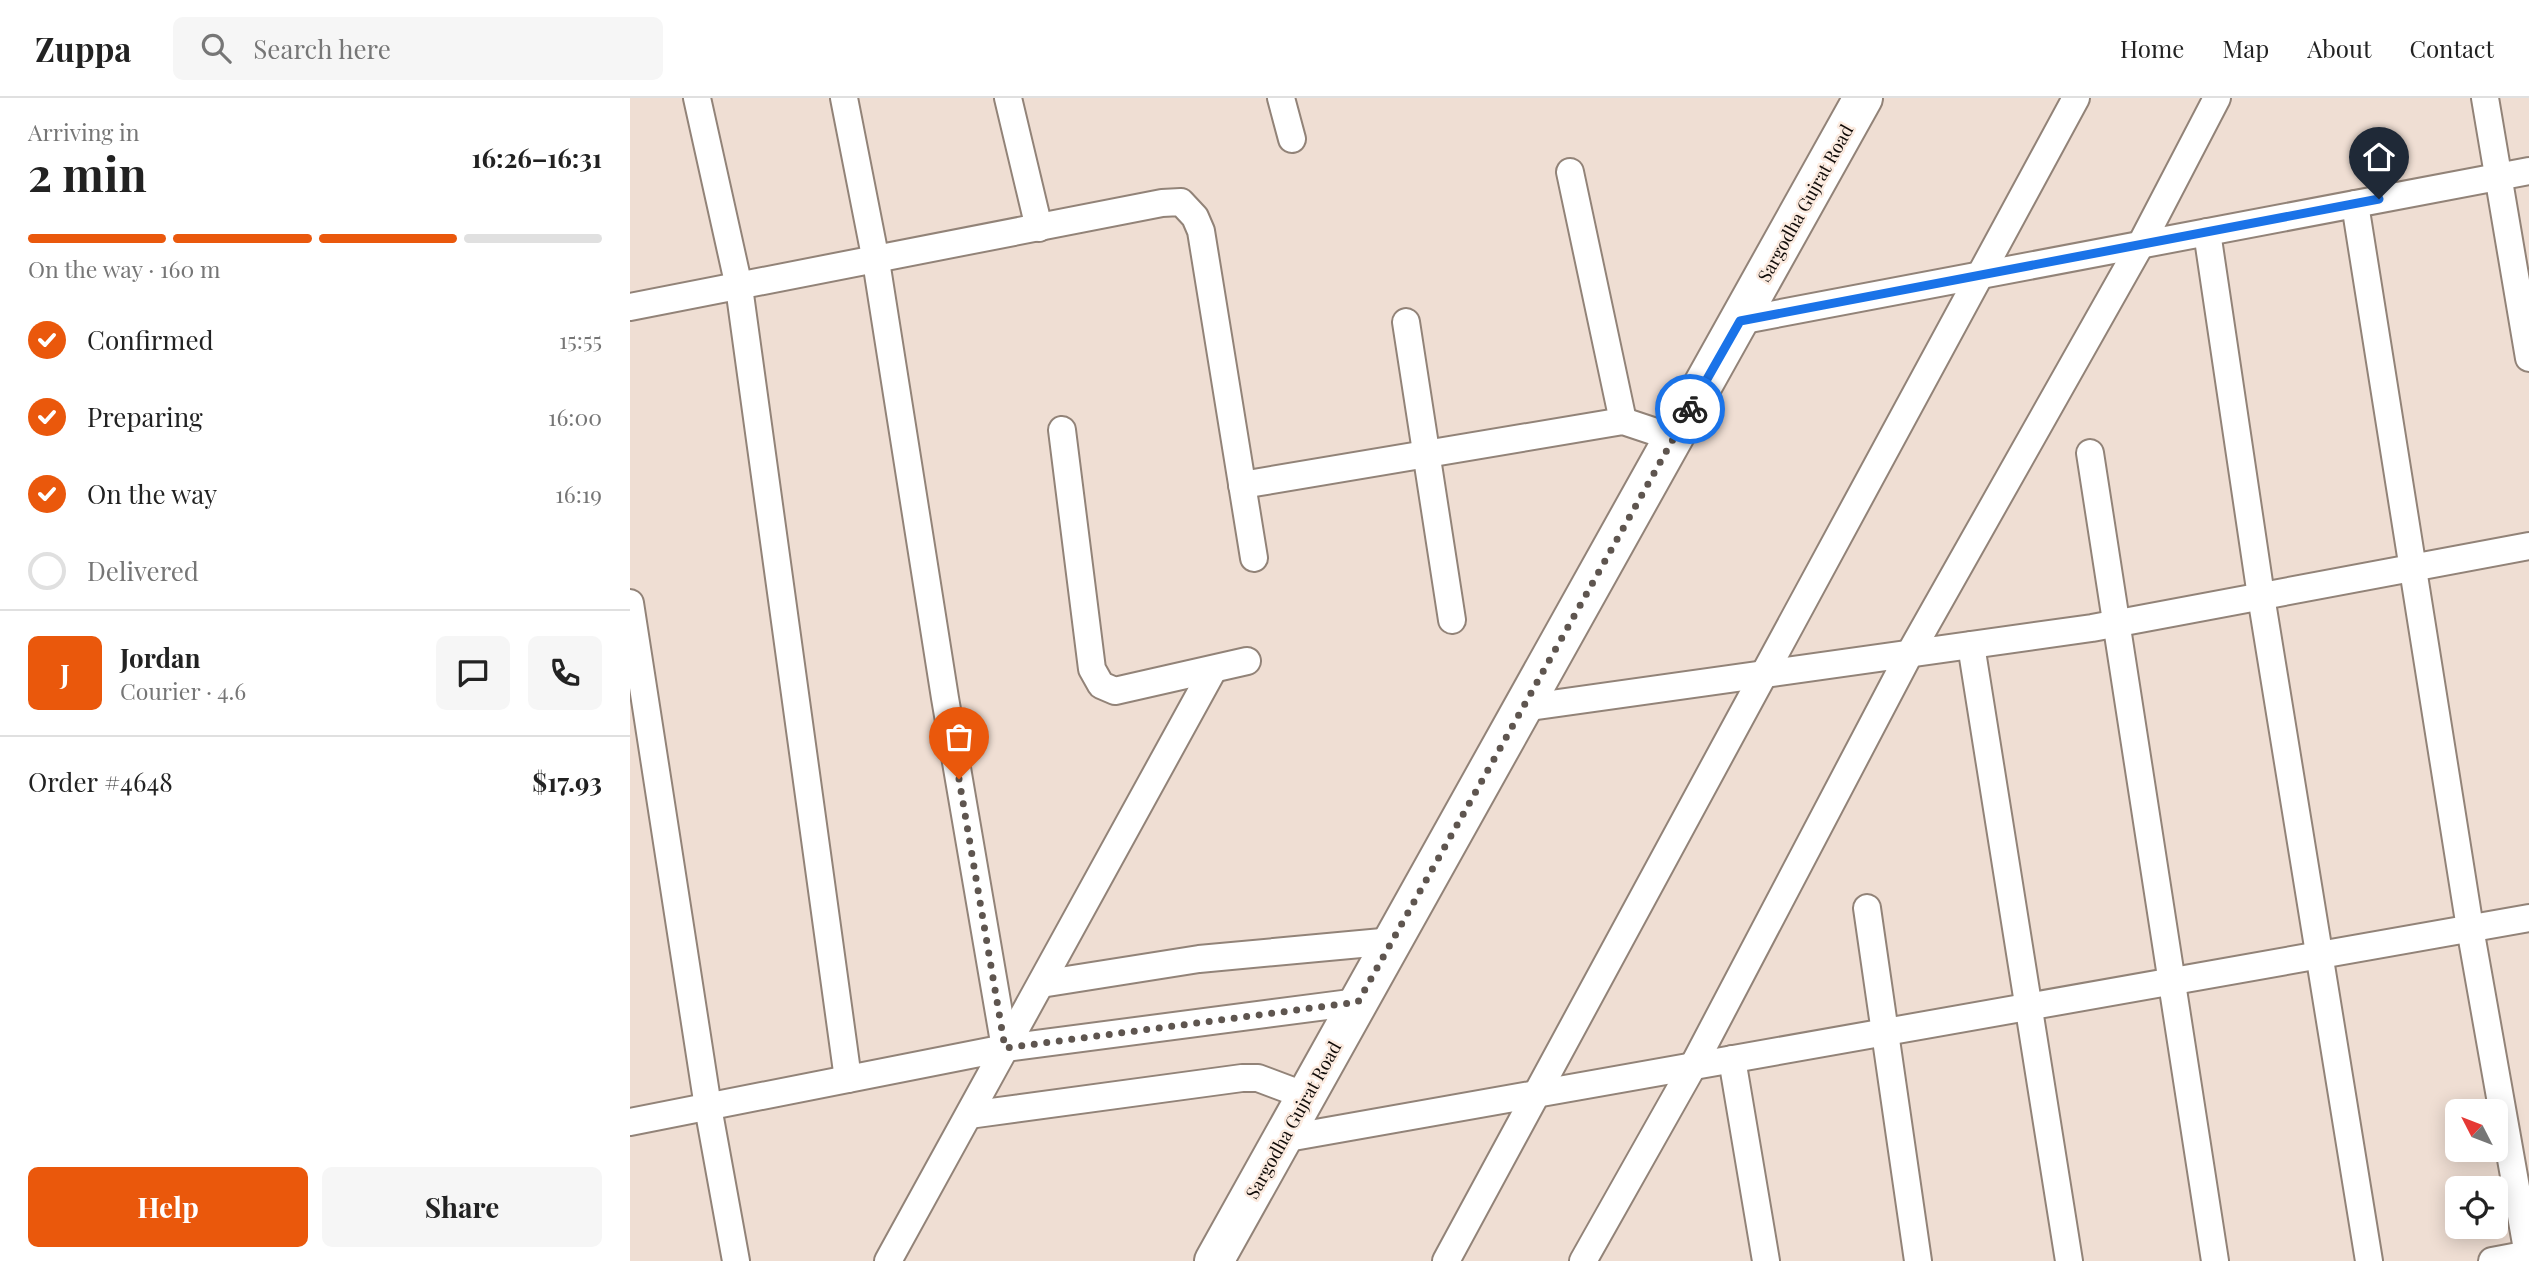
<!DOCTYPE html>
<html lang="en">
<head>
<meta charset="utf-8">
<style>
	:root { --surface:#fff; --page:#f6f6f6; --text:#222; --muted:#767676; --line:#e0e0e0; --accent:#ea580c }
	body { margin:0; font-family:"Playfair Display",serif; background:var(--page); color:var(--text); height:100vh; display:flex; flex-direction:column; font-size:26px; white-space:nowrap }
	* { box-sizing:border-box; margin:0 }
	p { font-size:23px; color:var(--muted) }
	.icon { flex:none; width:38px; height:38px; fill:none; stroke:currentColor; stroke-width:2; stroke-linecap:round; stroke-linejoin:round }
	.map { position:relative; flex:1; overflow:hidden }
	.details { display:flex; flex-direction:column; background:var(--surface); width:630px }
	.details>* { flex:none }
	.needle { width:46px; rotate:312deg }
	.tools { position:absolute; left:1815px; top:1001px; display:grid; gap:14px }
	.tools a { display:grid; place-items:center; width:63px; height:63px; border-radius:10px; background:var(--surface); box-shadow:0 4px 18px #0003; font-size:35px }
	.pin { position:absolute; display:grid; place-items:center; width:60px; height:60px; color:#fff; margin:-72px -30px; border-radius:50% 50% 50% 0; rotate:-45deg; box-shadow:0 0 7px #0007 }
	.pin .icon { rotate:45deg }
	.courier { position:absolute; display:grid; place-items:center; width:70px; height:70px; margin:-35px; border:5px solid #1a73e8; border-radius:50%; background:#fff; color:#222; box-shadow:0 2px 9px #0007 }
	.headline em { font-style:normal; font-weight:700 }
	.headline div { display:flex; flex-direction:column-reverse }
	.headline { display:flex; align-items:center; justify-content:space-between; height:119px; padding:0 28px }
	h1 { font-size:46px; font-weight:700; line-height:52px }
	.bar { display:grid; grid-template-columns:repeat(4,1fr); gap:10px 7px; align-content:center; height:84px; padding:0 28px }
	.bar i { height:9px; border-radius:5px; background:var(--line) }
	.bar .on { background:var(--accent) }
	.bar p { grid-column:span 4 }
	.line { display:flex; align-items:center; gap:18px; padding:0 28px; border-top:2px solid var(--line) }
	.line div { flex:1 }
	.round { display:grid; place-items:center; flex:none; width:74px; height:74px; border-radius:10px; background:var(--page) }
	ol { padding:0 28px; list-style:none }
	li { display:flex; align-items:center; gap:21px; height:77px }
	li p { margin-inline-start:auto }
	li .icon { padding:7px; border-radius:50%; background:var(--accent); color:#fff; stroke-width:4 }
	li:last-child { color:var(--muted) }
	li i { width:38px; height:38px; border:4px solid var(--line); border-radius:50% }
	.cta { display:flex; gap:14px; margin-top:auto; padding:14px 28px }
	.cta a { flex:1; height:80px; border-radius:10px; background:var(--accent); color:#fff; font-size:28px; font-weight:700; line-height:80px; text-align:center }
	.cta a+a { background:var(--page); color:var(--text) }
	header { display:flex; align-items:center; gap:42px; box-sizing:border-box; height:98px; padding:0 35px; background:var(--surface); border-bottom:2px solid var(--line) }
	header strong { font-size:33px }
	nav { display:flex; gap:38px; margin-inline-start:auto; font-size:24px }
	.search { width:490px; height:63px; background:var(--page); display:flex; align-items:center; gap:18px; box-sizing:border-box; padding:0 24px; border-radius:10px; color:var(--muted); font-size:26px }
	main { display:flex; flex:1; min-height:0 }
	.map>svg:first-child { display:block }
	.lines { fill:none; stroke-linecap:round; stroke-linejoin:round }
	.minor-casing { stroke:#928378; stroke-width:30 }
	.primary-casing { stroke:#928378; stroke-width:42 }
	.minor { stroke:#fff; stroke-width:26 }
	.primary { stroke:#fff; stroke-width:38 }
	.done { stroke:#5e554f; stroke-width:7; stroke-dasharray:0 12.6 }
	.route { stroke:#1a73e8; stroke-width:9 }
	.labels { text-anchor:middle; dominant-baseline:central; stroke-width:5; stroke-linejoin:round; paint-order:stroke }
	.street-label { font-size:18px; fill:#100b08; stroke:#fcebe0 }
</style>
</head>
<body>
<header>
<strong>Zuppa</strong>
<div class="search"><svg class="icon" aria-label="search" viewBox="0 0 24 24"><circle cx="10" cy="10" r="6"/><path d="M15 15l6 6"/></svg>Search here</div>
<nav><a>Home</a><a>Map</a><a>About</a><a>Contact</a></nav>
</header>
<main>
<section class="details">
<div class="headline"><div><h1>2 min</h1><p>Arriving in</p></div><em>16:26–16:31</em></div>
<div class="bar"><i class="on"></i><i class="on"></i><i class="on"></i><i></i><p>On the way · 160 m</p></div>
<ol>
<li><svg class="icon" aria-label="check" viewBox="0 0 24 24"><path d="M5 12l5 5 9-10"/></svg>Confirmed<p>15:55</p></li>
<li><svg class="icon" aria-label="check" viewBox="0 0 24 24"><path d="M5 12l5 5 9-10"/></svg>Preparing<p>16:00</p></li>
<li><svg class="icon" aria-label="check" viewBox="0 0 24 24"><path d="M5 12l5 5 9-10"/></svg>On the way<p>16:19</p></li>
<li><i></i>Delivered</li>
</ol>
<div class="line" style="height:126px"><b class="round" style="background:var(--accent);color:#fff">J</b><div><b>Jordan</b><p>Courier · 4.6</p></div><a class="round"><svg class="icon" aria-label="chat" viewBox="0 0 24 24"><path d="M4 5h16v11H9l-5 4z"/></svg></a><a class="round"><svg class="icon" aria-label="phone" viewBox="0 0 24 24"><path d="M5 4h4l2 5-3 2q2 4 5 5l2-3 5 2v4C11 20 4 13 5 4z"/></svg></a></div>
<div class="line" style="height:91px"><div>Order #4648</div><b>$17.93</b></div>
<div class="cta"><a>Help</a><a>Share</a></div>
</section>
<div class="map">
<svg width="1899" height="1163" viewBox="0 0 1899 1163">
	<rect width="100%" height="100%" fill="#efded3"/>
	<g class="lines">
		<!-- minor casing -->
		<g class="minor-casing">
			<g id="minor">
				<path d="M67,0L109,189L218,981"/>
				<path d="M214,0L246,163L315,600L375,950"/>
				<path d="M378,0L409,130"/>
				<path d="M651,0L662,41"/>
				<path d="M1855,0L1899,260"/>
				<path d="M940,74L993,323"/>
				<path d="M1725,106L1840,830L1898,1157"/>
				<path d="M1577,134L1631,498L1739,1163"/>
				<path d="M0,209L532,105L551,104L565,119L571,133L624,460"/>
				<path d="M1109,223L1899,73"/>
				<path d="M776,224L822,522"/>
				<path d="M432,332L462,571L471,587L485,593L617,563"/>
				<path d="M1460,355L1585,1163"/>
				<path d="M612,387L993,323L1044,340"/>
				<path d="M0,505L78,1009L106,1163"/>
				<path d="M1341,547L1439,1163"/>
				<path d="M893,610L1462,530L1899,448"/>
				<path d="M1237,810L1288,1163"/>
				<path d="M411,886L569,861L763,843"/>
				<path d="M1102,961L1136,1163"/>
				<path d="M339,1017L612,980H628L676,998"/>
				<path d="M0,1024L375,950L728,904"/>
				<path d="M652,1041L1899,820"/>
				<path d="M258,1163L582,574"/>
				<path d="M816,1163L1446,0"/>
				<path d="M953,1163L1063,968L1280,555L1511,146L1587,0"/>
				<path d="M1862,1163L1899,1156"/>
			</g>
		</g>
		<!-- primary casing -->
		<g class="primary-casing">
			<path id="primary" d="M584,1163L1233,0"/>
		</g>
		<!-- minor -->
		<use href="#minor" class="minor"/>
		<!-- primary -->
		<use href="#primary" class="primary"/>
	</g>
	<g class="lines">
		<!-- done -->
		<path class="done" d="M329,681L375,950L728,904L1060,311"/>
		<!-- route -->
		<path class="route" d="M1060,311L1110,223L1749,101"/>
	</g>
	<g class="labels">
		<!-- street labels -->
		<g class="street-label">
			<text transform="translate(1175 105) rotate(-61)">Sargodha Gujrat Road</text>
			<text transform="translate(663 1022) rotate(-61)">Sargodha Gujrat Road</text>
		</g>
	</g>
</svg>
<div class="tools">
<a><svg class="needle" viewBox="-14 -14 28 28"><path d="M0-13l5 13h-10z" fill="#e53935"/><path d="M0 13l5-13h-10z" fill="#767676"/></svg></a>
<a><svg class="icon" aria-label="locate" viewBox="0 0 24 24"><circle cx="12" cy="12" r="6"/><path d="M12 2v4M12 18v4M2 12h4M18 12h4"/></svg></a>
</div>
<div class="pin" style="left:329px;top:681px;background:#ea580c"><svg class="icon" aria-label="bag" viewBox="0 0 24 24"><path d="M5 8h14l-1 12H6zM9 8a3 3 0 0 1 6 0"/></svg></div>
<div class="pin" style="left:1749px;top:101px;background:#1f2937"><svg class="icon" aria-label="home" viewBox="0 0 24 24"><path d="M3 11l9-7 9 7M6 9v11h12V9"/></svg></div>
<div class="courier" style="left:1060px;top:311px"><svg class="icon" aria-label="bike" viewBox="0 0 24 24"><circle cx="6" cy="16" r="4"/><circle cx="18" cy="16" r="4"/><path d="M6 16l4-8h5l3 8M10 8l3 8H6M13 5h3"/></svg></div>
</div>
</main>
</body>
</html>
